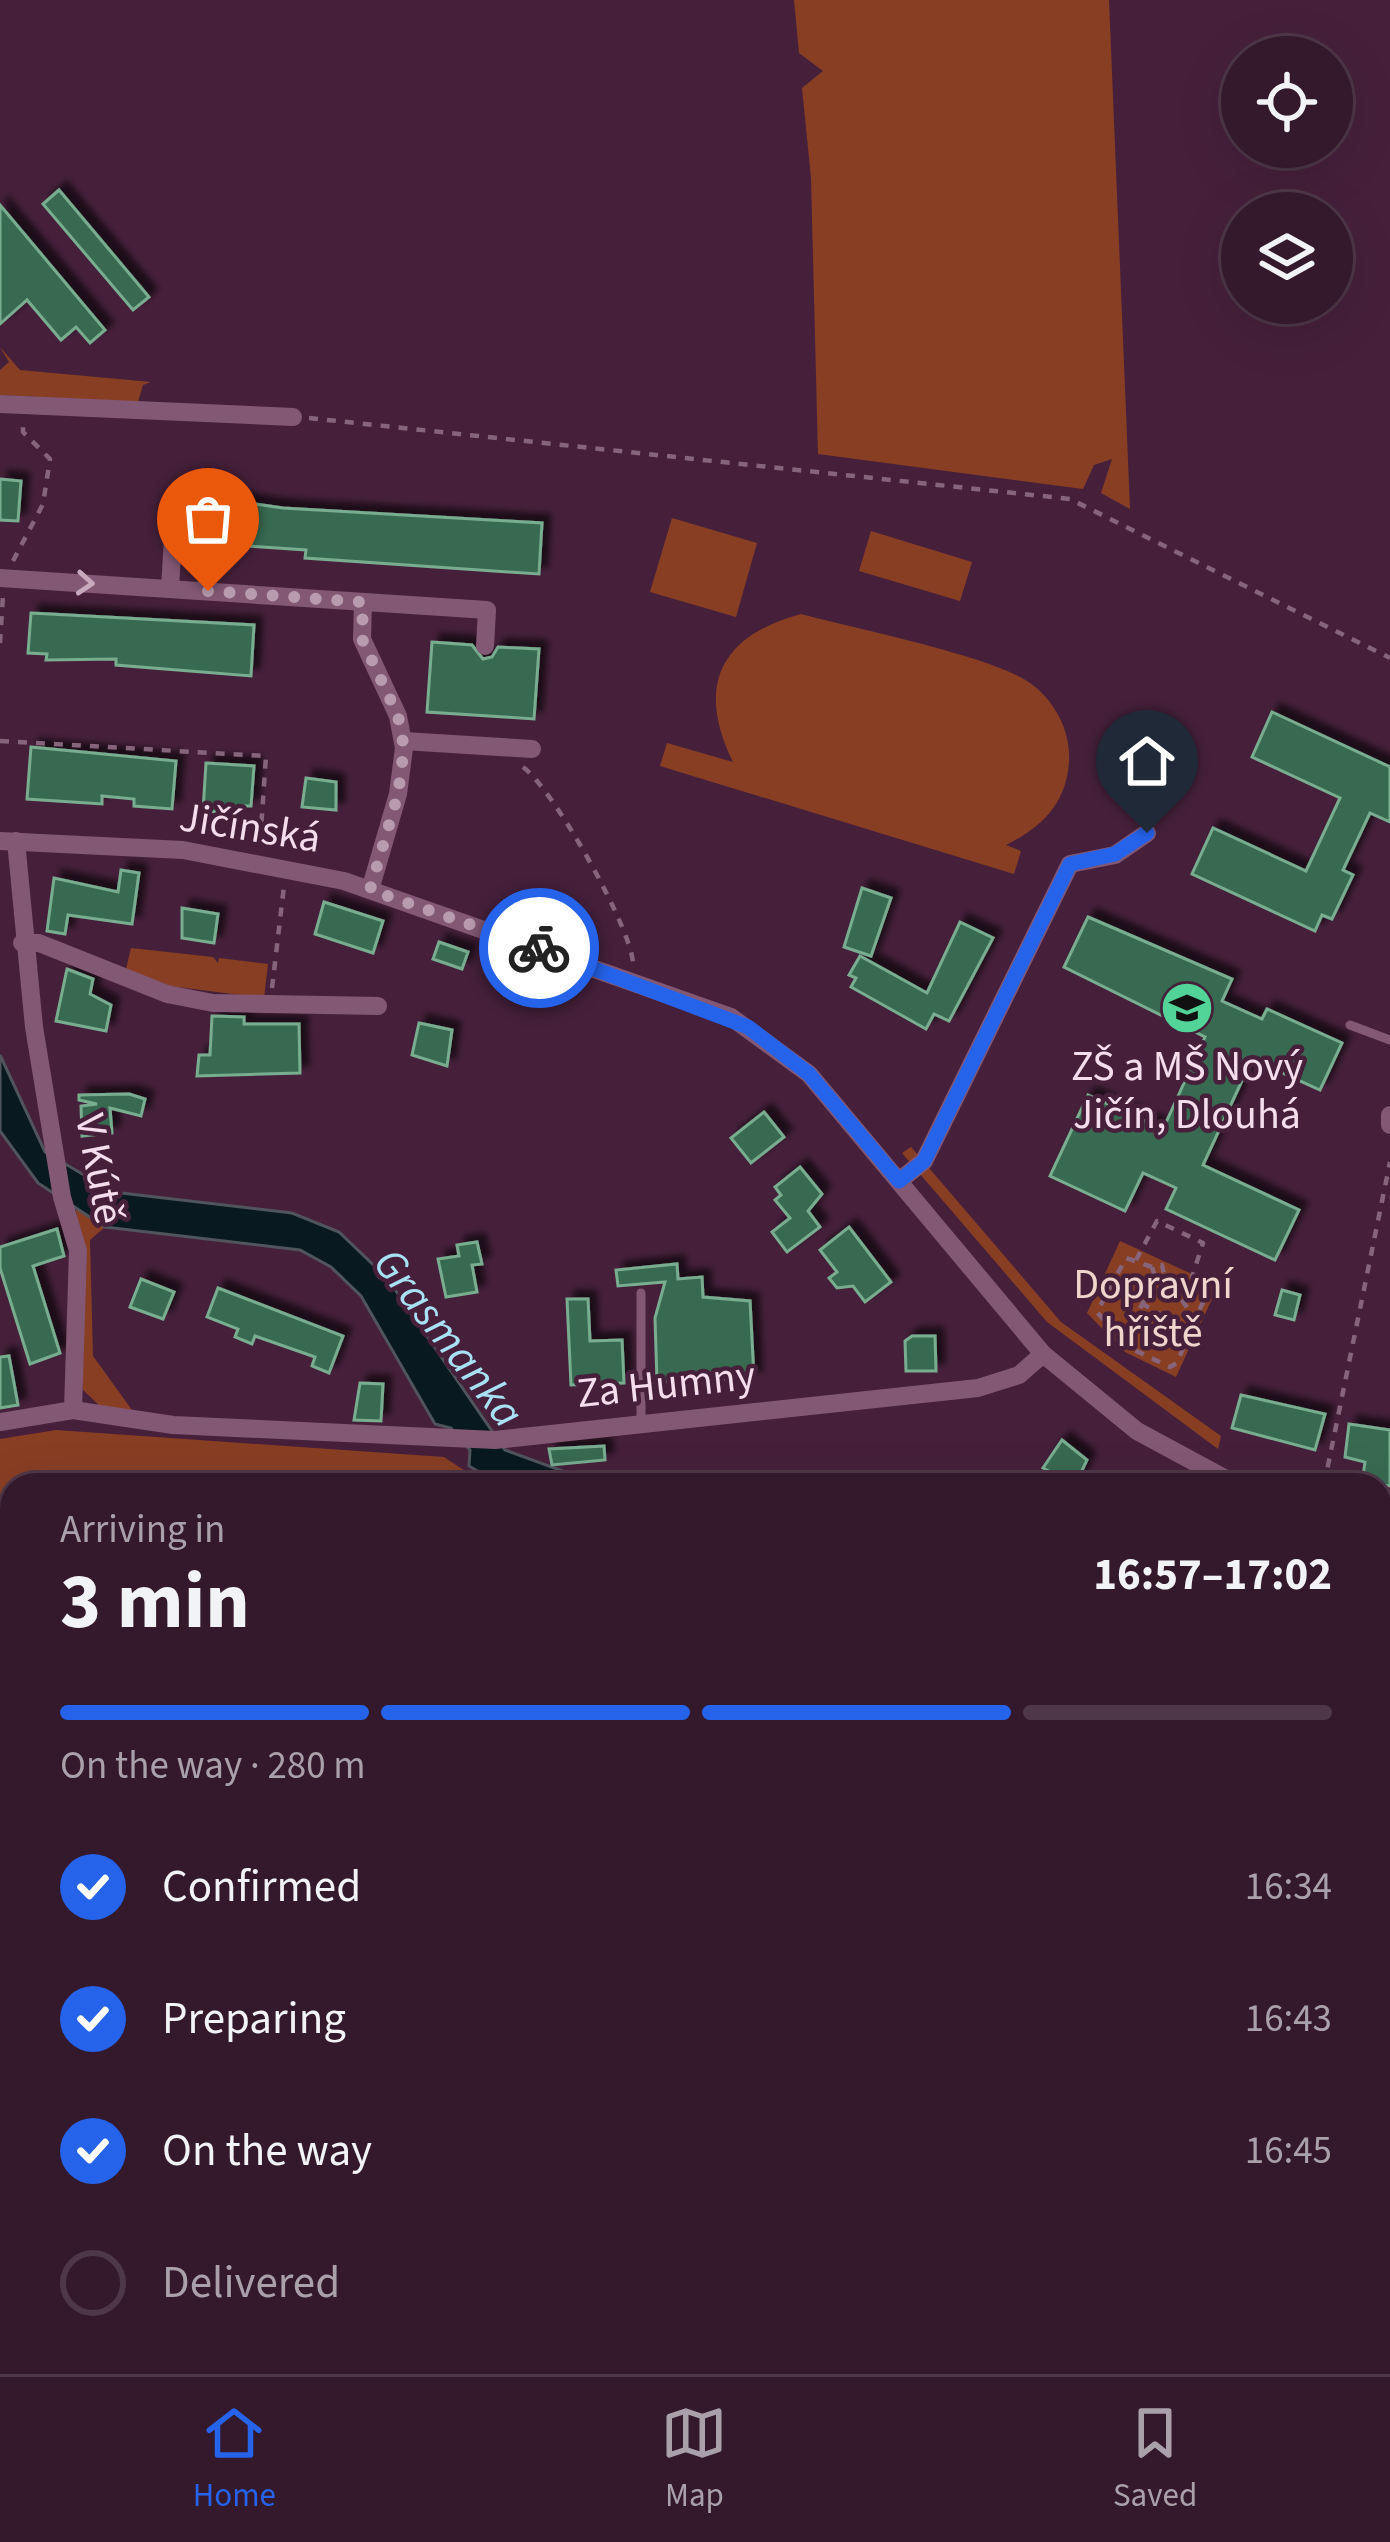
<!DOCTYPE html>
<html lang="en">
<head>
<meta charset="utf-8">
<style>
	:root { --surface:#34182c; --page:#3c2134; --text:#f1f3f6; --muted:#a9a0a9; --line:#4e3748; --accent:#2563eb }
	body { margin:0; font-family:"Source Sans 3",sans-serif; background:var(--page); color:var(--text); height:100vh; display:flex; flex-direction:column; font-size:45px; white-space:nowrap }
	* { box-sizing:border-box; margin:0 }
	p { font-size:39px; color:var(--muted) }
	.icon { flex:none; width:66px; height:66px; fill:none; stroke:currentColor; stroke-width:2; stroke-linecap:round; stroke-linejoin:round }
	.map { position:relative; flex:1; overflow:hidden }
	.side { position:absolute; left:0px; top:1473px; width:1392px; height:903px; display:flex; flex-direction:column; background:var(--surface); border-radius:36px 36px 0 0; box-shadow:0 12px 48px #0002,0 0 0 3px var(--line) }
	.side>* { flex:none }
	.tools { position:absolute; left:1221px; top:36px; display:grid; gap:24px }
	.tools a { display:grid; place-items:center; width:132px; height:132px; border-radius:50%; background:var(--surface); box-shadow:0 12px 48px #0002,0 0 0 3px var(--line); font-size:60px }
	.pin { position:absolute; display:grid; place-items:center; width:102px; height:102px; color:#fff; margin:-123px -51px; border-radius:50% 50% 50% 0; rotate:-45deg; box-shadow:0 0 12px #0007 }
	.pin .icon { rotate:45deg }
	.courier { position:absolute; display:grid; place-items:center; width:120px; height:120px; margin:-60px; border:9px solid #2563eb; border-radius:50%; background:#fff; color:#222; box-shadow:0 3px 15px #0007 }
	.headline em { font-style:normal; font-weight:700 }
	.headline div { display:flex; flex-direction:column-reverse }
	.headline { display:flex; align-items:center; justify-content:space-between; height:204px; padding:0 60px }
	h1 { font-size:78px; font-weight:700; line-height:90px }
	.bar { display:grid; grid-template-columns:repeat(4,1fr); gap:18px 12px; align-content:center; height:144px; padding:0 60px }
	.bar i { height:15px; border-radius:9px; background:var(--line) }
	.bar .selected { background:var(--accent) }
	.bar p { grid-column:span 4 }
	ol { padding:0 60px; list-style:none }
	li { display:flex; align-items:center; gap:36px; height:132px }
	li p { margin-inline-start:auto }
	li .icon { padding:12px; border-radius:50%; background:var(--accent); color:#fff; stroke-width:4 }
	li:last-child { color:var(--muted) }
	li i { width:66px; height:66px; border:6px solid var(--line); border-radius:50% }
	.tab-bar { display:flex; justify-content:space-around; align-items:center; height:168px; border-top:3px solid var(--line); background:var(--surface); font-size:33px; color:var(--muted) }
	.tab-bar a { display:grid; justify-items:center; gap:6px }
	.tab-bar .selected { color:var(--accent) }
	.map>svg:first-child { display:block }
	.green { fill:#883e23 }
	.water { fill:#08191f; stroke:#4f545d; stroke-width:3 }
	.building { fill:#386b51; stroke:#78ad90; stroke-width:3; filter:url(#shadow) }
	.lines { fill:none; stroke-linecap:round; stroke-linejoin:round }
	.path { stroke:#86657c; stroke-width:4.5; stroke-dasharray:9 9; stroke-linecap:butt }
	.lane { stroke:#835875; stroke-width:9 }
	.street { stroke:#835875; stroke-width:18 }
	.oneway { stroke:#c8a8bd }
	.done { stroke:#b89baf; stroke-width:12; stroke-dasharray:0 21.6 }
	.route { stroke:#2563eb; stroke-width:15 }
	.labels { text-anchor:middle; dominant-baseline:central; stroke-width:9; stroke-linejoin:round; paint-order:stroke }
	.street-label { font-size:42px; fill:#f6dded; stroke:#46203b }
	.poi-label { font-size:42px; fill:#f6dded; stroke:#46203b }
	.park-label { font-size:42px; fill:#efd5cc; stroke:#46203b }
	.water-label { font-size:45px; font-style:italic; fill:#a8e1f3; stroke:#46203b }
</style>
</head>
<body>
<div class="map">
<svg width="1390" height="2374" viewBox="0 0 1390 2374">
	<defs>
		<filter id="shadow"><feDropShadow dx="8" dy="-8" stdDeviation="3" flood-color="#0009"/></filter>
	</defs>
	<rect width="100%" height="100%" fill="#46203b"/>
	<!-- green -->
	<g class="green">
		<path d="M794,0H1109L1130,509L1101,493L1112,459L1094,465L1083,489L818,454L811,178L802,88L823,71L799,53Z"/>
		<path d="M0,347L20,370L151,382L143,385L138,402L0,395V370L9,362Z"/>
		<path d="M672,518L757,543L736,617L650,592Z"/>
		<path d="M871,531L972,562L960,601L859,571Z"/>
		<path d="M801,614C852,628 993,656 1030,683C1055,701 1071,731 1069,762C1066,804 1042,827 1006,845L1021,851L1014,874L660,766L667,743L733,762C696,687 719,636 801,614Z"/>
		<path d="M131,948L213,957L218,963L219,958L268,964L264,998L170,986L126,969Z"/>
		<path d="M911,1147L1061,1322L1221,1436L1218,1449L1047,1322L902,1153Z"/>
		<path d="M75,1205L105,1227L90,1240L93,1356L132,1410L102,1408L83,1390L79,1346L85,1265Z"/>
		<path d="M1120,1241L1218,1286L1176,1377L1125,1352L1087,1313Z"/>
		<path d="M56,1430L444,1457L486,1485H12V2364H1151L1141,2374H0V1439Z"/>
	</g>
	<!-- water -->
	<path class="water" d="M0,1055L45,1152L113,1192L292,1213L339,1232L387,1278L505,1450L601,1485H501L469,1466L470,1450L451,1428L435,1424L361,1296L331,1267L300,1250L105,1227L38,1183L0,1131Z"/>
	<!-- building -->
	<g class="building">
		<path d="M59,190L149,297L133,310L43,204Z"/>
		<path d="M0,205L105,330L90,343L76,327L61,340L27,300L0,324Z"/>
		<path d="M0,479L21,481L18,521L0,520Z"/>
		<path d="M199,496L283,508L542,523L539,574L305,558L306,550L219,544V539L196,538Z"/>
		<path d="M31,613L254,625L251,676L116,665V659L46,660L47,654L28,653Z"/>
		<path d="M432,642L472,645L483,659L492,657L498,647L539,649L534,719L427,712Z"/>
		<path d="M1272,712L1390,767V822L1370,813L1343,870L1353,875L1332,919L1322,915L1315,931L1192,874L1213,828L1306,871L1340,798L1252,757Z"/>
		<path d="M31,747L176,761L172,809L134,806V799L102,796V804L27,799Z"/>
		<path d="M206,763L254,766L251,806H242L241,813L203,811Z"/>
		<path d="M306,778L336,782V810L302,807Z"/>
		<path d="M121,870L139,873L132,924L68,915L65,934L47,931L54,878L118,892Z"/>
		<path d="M862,888L891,898L871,956L844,947Z"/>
		<path d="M324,902L383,921L373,953L315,934Z"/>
		<path d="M182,908L218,914L214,943L182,938Z"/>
		<path d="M1088,917L1232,979L1222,1001L1262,1019L1267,1009L1342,1043L1320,1090L1252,1059L1203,1165L1299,1210L1275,1260L1166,1209L1176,1188L1143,1173L1125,1211L1050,1176L1088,1095L1163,1129L1205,1037L1064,967Z"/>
		<path d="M960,922L993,938L949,1021L934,1014L926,1029L851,987L856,978L849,975L860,956L927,993Z"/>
		<path d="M439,942L468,952L462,969L433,959Z"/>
		<path d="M67,969L93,979L90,994L111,1005L106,1031L56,1021Z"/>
		<path d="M212,1016L244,1017V1024H299L300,1073L197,1076L199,1055H210Z"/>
		<path d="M419,1023L452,1030L447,1066L412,1055Z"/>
		<path d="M129,1094L145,1099L141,1116L110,1108L112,1133L82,1136L81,1106L97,1104L79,1100V1095Z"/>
		<path d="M764,1112L784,1137L751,1163L731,1138Z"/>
		<path d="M800,1167L822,1194L808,1211L820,1227L787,1252L772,1232L790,1218L775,1200L781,1195L775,1187Z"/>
		<path d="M849,1227L891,1282L865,1302L853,1286L837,1288L829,1278L837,1272L820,1250Z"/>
		<path d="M57,1229L64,1256L33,1266L60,1353L30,1364L0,1268V1247Z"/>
		<path d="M477,1242L482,1264L472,1265L477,1292L446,1297L438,1259L459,1256L457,1245Z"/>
		<path d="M677,1264L678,1279L702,1277L703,1297L750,1301L754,1378L657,1382L655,1318L665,1282L618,1286L616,1270Z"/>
		<path d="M141,1279L174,1292L163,1319L130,1307Z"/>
		<path d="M218,1288L343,1336L329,1373L312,1366L315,1357L255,1336L252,1344L235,1337L238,1329L207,1317Z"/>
		<path d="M1282,1290L1300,1295L1294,1320L1275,1315Z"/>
		<path d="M567,1299H588L590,1341L622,1340L624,1383L571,1385Z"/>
		<path d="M912,1336H935L936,1371H906L905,1341Z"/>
		<path d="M9,1356L18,1405L0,1408V1357Z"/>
		<path d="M360,1383L383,1384L381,1421L354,1420Z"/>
		<path d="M1241,1395L1325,1414L1315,1450L1232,1428Z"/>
		<path d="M1349,1424L1390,1430V1486L1362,1482L1365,1462L1345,1457Z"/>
		<path d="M1062,1440L1087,1460L1075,1485L1043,1468Z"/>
		<path d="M604,1446L605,1460L552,1465L549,1449Z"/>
	</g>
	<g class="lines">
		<!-- path -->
		<g class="path">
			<path d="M309,418L1070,499L1390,658"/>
			<path d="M13,561L43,504L50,459L23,432V424"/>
			<path d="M0,643L3,595"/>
			<path d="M0,741L266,756L260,844"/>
			<path d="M523,767C554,790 631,927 633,963"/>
			<path d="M272,988L284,886"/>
			<path d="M1136,1260L1157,1221L1203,1243L1192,1277L1207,1294L1195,1319"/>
			<path d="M1152,1267L1126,1258L1097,1312L1128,1347L1170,1367L1177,1363L1195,1319L1164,1274"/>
			<path d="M1110,1285L1191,1332"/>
			<path d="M1125,1341L1155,1277L1152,1267L1162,1265L1164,1274L1155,1277"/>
			<path d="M1251,1473L1300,1485"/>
			<path d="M1324,1485L1390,1162"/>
			<path d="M1380,2214L1390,2213"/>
			<path d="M1282,2364L1284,2374"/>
		</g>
		<!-- lane -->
		<g class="lane">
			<path d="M1350,1025L1390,1040"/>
			<path d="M641,1424V1293"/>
		</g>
		<!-- street -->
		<g class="street">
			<path d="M0,404L293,417"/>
			<path d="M0,578L487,610L485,646"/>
			<path d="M170,589L173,536"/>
			<path d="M363,602L362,639L398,716L404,748L398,794L370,890"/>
			<path d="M404,741L532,749"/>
			<path d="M0,841L183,850L344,881L731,1017L809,1074L1043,1354L1137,1431L1237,1485"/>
			<path d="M16,841L34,1027L62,1197L78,1251L73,1410"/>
			<path d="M22,943H39L167,994L213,1003L378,1006"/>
			<path d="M1390,1115V1125"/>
			<path d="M899,1181L924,1161L1070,864L1115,855L1147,833"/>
			<path d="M0,1422L73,1410L173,1425L495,1440L978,1388L1019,1375L1043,1354"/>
			<path d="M1380,1514L1390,1515"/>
		</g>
	</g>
	<!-- one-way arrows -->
	<defs><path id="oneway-chevron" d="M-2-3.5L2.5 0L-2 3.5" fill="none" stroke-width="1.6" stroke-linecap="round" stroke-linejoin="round" transform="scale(3)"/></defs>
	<use class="oneway" href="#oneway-chevron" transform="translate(85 583) rotate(4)"/>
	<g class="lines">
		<!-- done -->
		<path class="done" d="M208,591L363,602L362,639L398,716L404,748L398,794L370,890L539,948"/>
		<!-- route -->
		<path class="route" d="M539,948L748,1027L809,1074L899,1181L924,1161L1070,864L1115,854L1147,833"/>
	</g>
	<!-- icons -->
	<defs>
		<g id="school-disc" transform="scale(2.7)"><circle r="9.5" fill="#52d397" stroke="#46203b"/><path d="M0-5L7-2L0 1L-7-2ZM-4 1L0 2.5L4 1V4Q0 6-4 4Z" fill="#111"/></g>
	</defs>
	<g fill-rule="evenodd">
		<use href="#school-disc" x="1187" y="1008"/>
	</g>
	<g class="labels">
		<!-- street labels -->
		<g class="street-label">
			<text transform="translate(250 828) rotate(9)">Jičínská</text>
			<text transform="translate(99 1169) rotate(79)">V Kútě</text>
			<text transform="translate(666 1385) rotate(-6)">Za Humny</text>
		</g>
		<!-- poi labels -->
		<g class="poi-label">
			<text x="1187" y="1067">ZŠ a MŠ Nový<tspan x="1187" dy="48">Jičín, Dlouhá</tspan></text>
		</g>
		<!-- park labels -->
		<g class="park-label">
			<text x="1153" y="1285">Dopravní<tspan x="1153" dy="48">hřiště</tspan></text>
		</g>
		<!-- water labels -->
		<g class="water-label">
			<text transform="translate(448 1338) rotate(52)">Grasmanka</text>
		</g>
	</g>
</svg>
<div class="tools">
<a><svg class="icon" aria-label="locate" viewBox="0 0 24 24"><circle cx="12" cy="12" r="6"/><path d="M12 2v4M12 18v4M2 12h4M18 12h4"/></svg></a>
<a><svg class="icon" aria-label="layers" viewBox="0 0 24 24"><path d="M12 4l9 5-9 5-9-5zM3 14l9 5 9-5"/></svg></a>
</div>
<div class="pin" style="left:208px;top:591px;background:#ea580c"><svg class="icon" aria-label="bag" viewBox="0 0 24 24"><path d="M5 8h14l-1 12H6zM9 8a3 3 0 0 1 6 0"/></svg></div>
<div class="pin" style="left:1147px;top:833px;background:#1f2937"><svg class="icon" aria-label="home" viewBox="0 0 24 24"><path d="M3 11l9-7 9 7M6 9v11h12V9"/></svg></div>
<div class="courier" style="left:539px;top:948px"><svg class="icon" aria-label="bike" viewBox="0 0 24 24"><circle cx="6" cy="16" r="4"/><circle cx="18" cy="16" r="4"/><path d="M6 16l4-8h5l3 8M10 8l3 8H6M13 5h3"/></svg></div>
<section class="side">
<div class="headline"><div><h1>3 min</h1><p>Arriving in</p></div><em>16:57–17:02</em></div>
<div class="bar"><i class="selected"></i><i class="selected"></i><i class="selected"></i><i></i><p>On the way · 280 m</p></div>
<ol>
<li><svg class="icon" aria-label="check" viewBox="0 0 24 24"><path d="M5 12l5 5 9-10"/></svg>Confirmed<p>16:34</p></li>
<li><svg class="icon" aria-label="check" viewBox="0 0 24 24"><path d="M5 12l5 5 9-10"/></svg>Preparing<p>16:43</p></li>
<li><svg class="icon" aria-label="check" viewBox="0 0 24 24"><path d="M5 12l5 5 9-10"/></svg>On the way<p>16:45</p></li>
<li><i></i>Delivered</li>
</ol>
</section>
</div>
<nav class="tab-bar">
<a class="selected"><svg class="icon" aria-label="home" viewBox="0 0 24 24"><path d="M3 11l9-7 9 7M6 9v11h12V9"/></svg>Home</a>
<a><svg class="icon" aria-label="map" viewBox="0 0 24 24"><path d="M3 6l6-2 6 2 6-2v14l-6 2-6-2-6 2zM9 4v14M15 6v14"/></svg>Map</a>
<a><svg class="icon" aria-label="saved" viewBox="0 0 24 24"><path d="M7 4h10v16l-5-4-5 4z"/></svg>Saved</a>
</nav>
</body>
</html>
